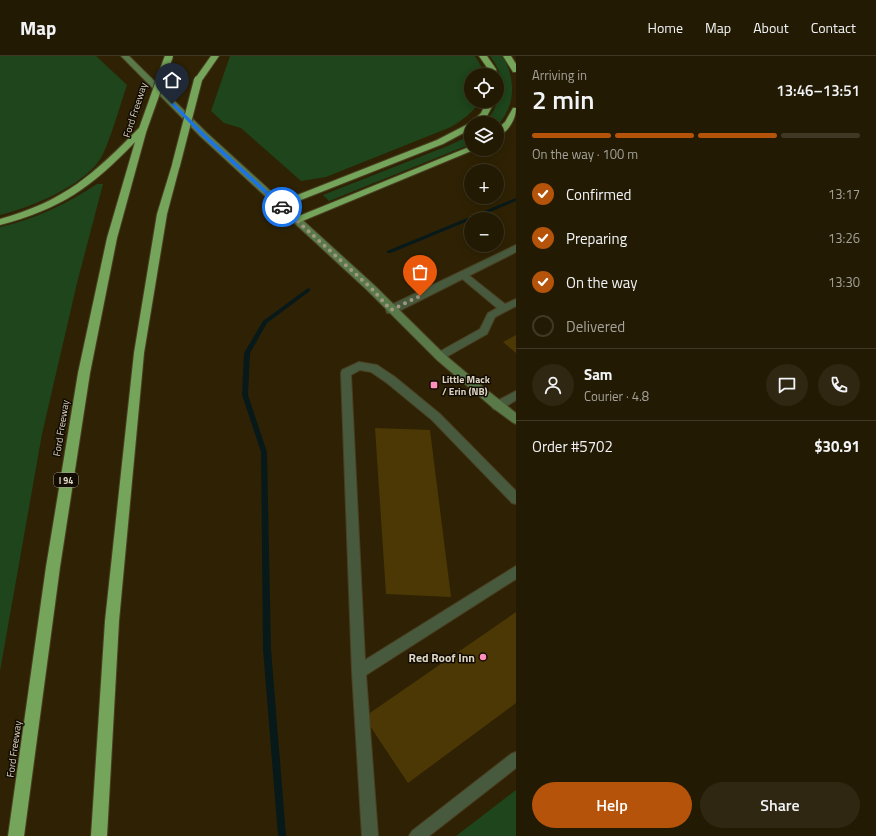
<!DOCTYPE html>
<html lang="en">
<head>
<meta charset="utf-8">
<style>
	:root { --surface:#231a03; --page:#2f2712; --text:#f1f3f6; --muted:#a3a19a; --line:#403825; --accent:#b45309 }
	body { margin:0; font-family:"Titillium Web",sans-serif; background:var(--page); color:var(--text); height:100vh; display:flex; flex-direction:column; font-size:15px; white-space:nowrap }
	* { box-sizing:border-box; margin:0 }
	p { font-size:13px; color:var(--muted) }
	.icon { flex:none; width:22px; height:22px; fill:none; stroke:currentColor; stroke-width:2; stroke-linecap:round; stroke-linejoin:round }
	.map { position:relative; flex:1; overflow:hidden }
	.sheet { display:flex; flex-direction:column; background:var(--surface); width:360px }
	.sheet>* { flex:none }
	.fabs { position:absolute; left:464px; top:12px; display:grid; gap:8px }
	.fabs a { display:grid; place-items:center; width:40px; height:40px; border-radius:50%; background:var(--surface); box-shadow:0 2px 10px #0003,0 0 0 1px var(--line); font-size:20px }
	.pin { position:absolute; display:grid; place-items:center; width:34px; height:34px; color:#fff; margin:-41px -17px; border-radius:50% 50% 50% 0; rotate:-45deg; box-shadow:0 0 4px #0007 }
	.pin .icon { rotate:45deg }
	.courier { position:absolute; display:grid; place-items:center; width:40px; height:40px; margin:-20px; border:3px solid #1a73e8; border-radius:50%; background:#fff; color:#222; box-shadow:0 1px 5px #0007 }
	.head em { font-style:normal; font-weight:600 }
	.head div { display:flex; flex-direction:column-reverse }
	.head { display:flex; align-items:center; justify-content:space-between; height:68px; padding:0 16px }
	h1 { font-size:26px; font-weight:600; line-height:30px }
	.bar { display:grid; grid-template-columns:repeat(4,1fr); gap:6px 4px; align-content:center; height:48px; padding:0 16px }
	.bar i { height:5px; border-radius:3px; background:var(--line) }
	.bar .current { background:var(--accent) }
	.bar p { grid-column:span 4 }
	.line { display:flex; align-items:center; gap:10px; padding:0 16px; border-top:1px solid var(--line) }
	.line div { flex:1 }
	.round { display:grid; place-items:center; flex:none; width:42px; height:42px; border-radius:21px; background:var(--page) }
	ol { padding:0 16px; list-style:none }
	li { display:flex; align-items:center; gap:12px; height:44px }
	li p { margin-inline-start:auto }
	li .icon { padding:4px; border-radius:50%; background:var(--accent); color:#fff; stroke-width:4 }
	li:last-child { color:var(--muted) }
	li i { width:22px; height:22px; border:2px solid var(--line); border-radius:50% }
	.button { display:flex; gap:8px; margin-top:auto; padding:8px 16px }
	.button a { flex:1; height:46px; border-radius:24px; background:var(--accent); color:#fff; font-size:16px; font-weight:600; line-height:46px; text-align:center }
	.button a+a { background:var(--page); color:var(--text) }
	header { display:flex; align-items:center; gap:24px; box-sizing:border-box; height:56px; padding:0 20px; background:var(--surface); border-bottom:1px solid var(--line) }
	header strong { font-size:19px }
	nav { display:flex; gap:22px; margin-inline-start:auto; font-size:14px }
	main { display:flex; flex:1; min-height:0 }
	.map>svg:first-child { display:block }
	.green { fill:#1e451b }
	.lines { fill:none; stroke-linecap:round; stroke-linejoin:round }
	.stream { fill:#08191a; fill-rule:evenodd }
	.building { fill:#4c3804 }
	.lane-casing { stroke:#4b3f23; stroke-width:2 }
	.street-casing { stroke:#4b3f23; stroke-width:2 }
	.secondary-casing { stroke:#4b3f23; stroke-width:2 }
	.highway-casing { stroke:#4b3f23; stroke-width:2 }
	.lane { fill:#475a3d; fill-rule:evenodd }
	.street { fill:#475a3d; fill-rule:evenodd }
	.secondary { fill:#597949; fill-rule:evenodd }
	.highway { fill:#74a55a; fill-rule:evenodd }
	.highway-bridge-casing { stroke:#4b3f23; stroke-width:10; stroke-linecap:butt }
	.highway-bridge { stroke:#74a55a; stroke-width:8 }
	.route { fill:#1a73e8 }
	.done { stroke:#a09681; stroke-width:4; stroke-dasharray:0 7.2 }
	.poi-dot { fill:#fe8ebc; stroke:#120c03; stroke-width:1.5 }
	.labels { text-anchor:middle; dominant-baseline:central; stroke-width:3; stroke-linejoin:round; paint-order:stroke }
	.shield { fill:#120c03; stroke:#a0998a; stroke-width:1 }
	.shield-label { font-size:9px; font-weight:bold; fill:#ddd5c4 }
	.street-label { font-size:10px; fill:#ddd5c4; stroke:#120c03 }
	.poi-label { font-size:10px; font-weight:bold; fill:#ddd5c4; stroke:#120c03; text-anchor:start }
	.near-poi-label { font-size:12px; font-weight:bold; fill:#ddd5c4; stroke:#120c03; text-anchor:end }
</style>
</head>
<body>
<header>
<strong>Map</strong>
<nav><a>Home</a><a>Map</a><a>About</a><a>Contact</a></nav>
</header>
<main>
<div class="map">
<svg width="516" height="780" viewBox="0 0 516 780">
	<rect width="100%" height="100%" fill="#2f2204"/>
	<!-- green -->
	<g class="green">
		<path d="M0,0H96L127,29C119,52 113,76 103,98C89,128 30,152 0,159Z"/>
		<path d="M230,0H475L481,10L485,19H471V45H480C472,57 463,64 451,71L326,121L301,125L241,72L224,67L211,55Z"/>
		<path d="M490,0H503C516,25 516,49 497,70V67H485C502,46 508,23 490,0Z"/>
		<path d="M471,79V88L329,145L323,139L450,89Z"/>
		<path d="M97,128H103L77,227L42,378L0,615V171C35,163 67,148 97,128Z"/>
		<path d="M516,734V780H456Z"/>
	</g>
	<g class="lines">
		<!-- stream -->
		<g class="stream">
			<path d="M516,142V145L391,197H387V195Z"/>
			<path d="M308,232L310,233V235L267,267L250,297L248,339L267,396L271,593L286,780H278L263,593L261,396L242,339L244,297L263,265Z"/>
		</g>
	</g>
	<!-- building -->
	<g class="building">
		<path d="M516,279V297L503,286Z"/>
		<path d="M375,372L430,374L451,541L386,538Z"/>
		<path d="M516,556V647L408,727L364,661Z"/>
	</g>
	<g class="lines">
		<!-- lane casing -->
		<g class="lane-casing">
			<g id="lane">
				<path d="M463,216L466,217L505,248L516,243V250L495,261L487,278L441,304L437,303L436,300L437,297L480,273L488,257L497,252L460,221L458,219L460,217Z"/>
				<path d="M359,306L377,309L395,321L440,358L516,435V448L512,447L432,364L387,327L371,316L360,314L351,319L365,604L516,510V523L366,619L378,780H362L352,616L341,317L342,314Z"/>
				<path d="M516,335V344C509,348 501,356 493,353L492,350L493,347Z"/>
				<path d="M516,696V712L429,780H409L412,775L511,698Z"/>
			</g>
		</g>
		<!-- street casing -->
		<g class="street-casing">
			<path id="street" d="M516,189V196L395,257H387L386,254L387,251Z"/>
		</g>
		<!-- secondary casing -->
		<g class="secondary-casing">
			<path id="secondary" d="M121,0H129L207,77L375,230L444,298L482,330L516,357V368L512,366L493,352L437,304L367,234L201,81Z"/>
		</g>
		<!-- highway casing -->
		<g class="highway-casing">
			<g id="highway">
				<path d="M211,0H219L201,26H195L194,24Z"/>
				<path d="M479,0H487L496,13L497,19H489L488,13Z"/>
				<path d="M503,0H511L516,8V16H513Z"/>
				<path d="M487,45H495L487,60L480,67H471L481,57Z"/>
				<path d="M513,52H516C516,63 508,77 497,80V73L505,66Z"/>
				<path d="M468,68H471V73L443,88L283,151H277L275,149L277,147L437,84Z"/>
				<path d="M140,71H143L147,73L117,182L90,317L60,511L24,780H8L46,511L78,317L107,182L135,86C92,131 61,153 0,169V163C65,145 94,118 140,71Z"/>
				<path d="M469,91H471V93H476L300,166H294L292,164L294,162Z"/>
				<path d="M176,106L180,109L167,158L144,297L119,565L107,780H91L105,565L134,297L157,158L172,109Z"/>
			</g>
		</g>
		<!-- lane -->
		<use href="#lane" class="lane"/>
		<!-- street -->
		<use href="#street" class="street"/>
		<!-- secondary -->
		<use href="#secondary" class="secondary"/>
		<!-- highway -->
		<use href="#highway" class="highway"/>
		<!-- highway-bridge casing -->
		<g class="highway-bridge-casing">
			<g id="highway-bridge">
				<path d="M143,73L169,0"/>
				<path d="M176,109L198,24"/>
			</g>
		</g>
		<!-- highway-bridge -->
		<use href="#highway-bridge" class="highway-bridge"/>
	</g>
	<!-- route -->
	<path class="route" d="M171,47H174L205,78L284,150V152H281L202,80L171,48Z"/>
	<g class="lines">
		<!-- done -->
		<path class="done" d="M282,151L371,232L391,254L420,240"/>
	</g>
	<!-- markers -->
	<g class="poi-dot">
		<rect x="430" y="325" width="8" height="8" rx="2"/>
		<circle cx="483" cy="601" r="4"/>
	</g>
	<g class="labels">
		<!-- shield labels -->
		<rect class="shield" x="54" y="417" width="24" height="14" rx="3"/>
		<g class="shield-label">
			<text x="66" y="424">I 94</text>
		</g>
		<!-- street labels -->
		<g class="street-label">
			<text transform="translate(135 54) rotate(-72)">Ford Freeway</text>
			<text transform="translate(61 372) rotate(-81)">Ford Freeway</text>
			<text transform="translate(14 693) rotate(-82)">Ford Freeway</text>
		</g>
		<!-- poi labels -->
		<g class="poi-label">
			<text x="442" y="323">Little Mack<tspan x="442" dy="12">/ Erin (NB)</tspan></text>
		</g>
		<!-- near-poi labels -->
		<g class="near-poi-label">
			<text x="475" y="601">Red Roof Inn</text>
		</g>
	</g>
</svg>
<div class="fabs">
<a><svg class="icon" aria-label="locate" viewBox="0 0 24 24"><circle cx="12" cy="12" r="6"/><path d="M12 2v4M12 18v4M2 12h4M18 12h4"/></svg></a>
<a><svg class="icon" aria-label="layers" viewBox="0 0 24 24"><path d="M12 4l9 5-9 5-9-5zM3 14l9 5 9-5"/></svg></a>
<a>+</a>
<a>−</a>
</div>
<div class="pin" style="left:420px;top:240px;background:#ea580c"><svg class="icon" aria-label="bag" viewBox="0 0 24 24"><path d="M5 8h14l-1 12H6zM9 8a3 3 0 0 1 6 0"/></svg></div>
<div class="pin" style="left:172px;top:48px;background:#1f2937"><svg class="icon" aria-label="home" viewBox="0 0 24 24"><path d="M3 11l9-7 9 7M6 9v11h12V9"/></svg></div>
<div class="courier" style="left:282px;top:151px"><svg class="icon" aria-label="car" viewBox="0 0 24 24"><path d="M5 17H2v-5l4-1 3-4h7l3 4 3 1v5h-3M9 17h6M6 11h13"/><circle cx="7" cy="17" r="2"/><circle cx="17" cy="17" r="2"/></svg></div>
</div>
<section class="sheet">
<div class="head"><div><h1>2 min</h1><p>Arriving in</p></div><em>13:46–13:51</em></div>
<div class="bar"><i class="current"></i><i class="current"></i><i class="current"></i><i></i><p>On the way · 100 m</p></div>
<ol>
<li><svg class="icon" aria-label="check" viewBox="0 0 24 24"><path d="M5 12l5 5 9-10"/></svg>Confirmed<p>13:17</p></li>
<li><svg class="icon" aria-label="check" viewBox="0 0 24 24"><path d="M5 12l5 5 9-10"/></svg>Preparing<p>13:26</p></li>
<li><svg class="icon" aria-label="check" viewBox="0 0 24 24"><path d="M5 12l5 5 9-10"/></svg>On the way<p>13:30</p></li>
<li><i></i>Delivered</li>
</ol>
<div class="line" style="height:72px"><a class="round"><svg class="icon" aria-label="person" viewBox="0 0 24 24"><circle cx="12" cy="8" r="4"/><path d="M4 21q1-7 8-7t8 7"/></svg></a><div><b>Sam</b><p>Courier · 4.8</p></div><a class="round"><svg class="icon" aria-label="chat" viewBox="0 0 24 24"><path d="M4 5h16v11H9l-5 4z"/></svg></a><a class="round"><svg class="icon" aria-label="phone" viewBox="0 0 24 24"><path d="M5 4h4l2 5-3 2q2 4 5 5l2-3 5 2v4C11 20 4 13 5 4z"/></svg></a></div>
<div class="line" style="height:52px"><div>Order #5702</div><b>$30.91</b></div>
<div class="button"><a>Help</a><a>Share</a></div>
</section>
</main>
</body>
</html>
